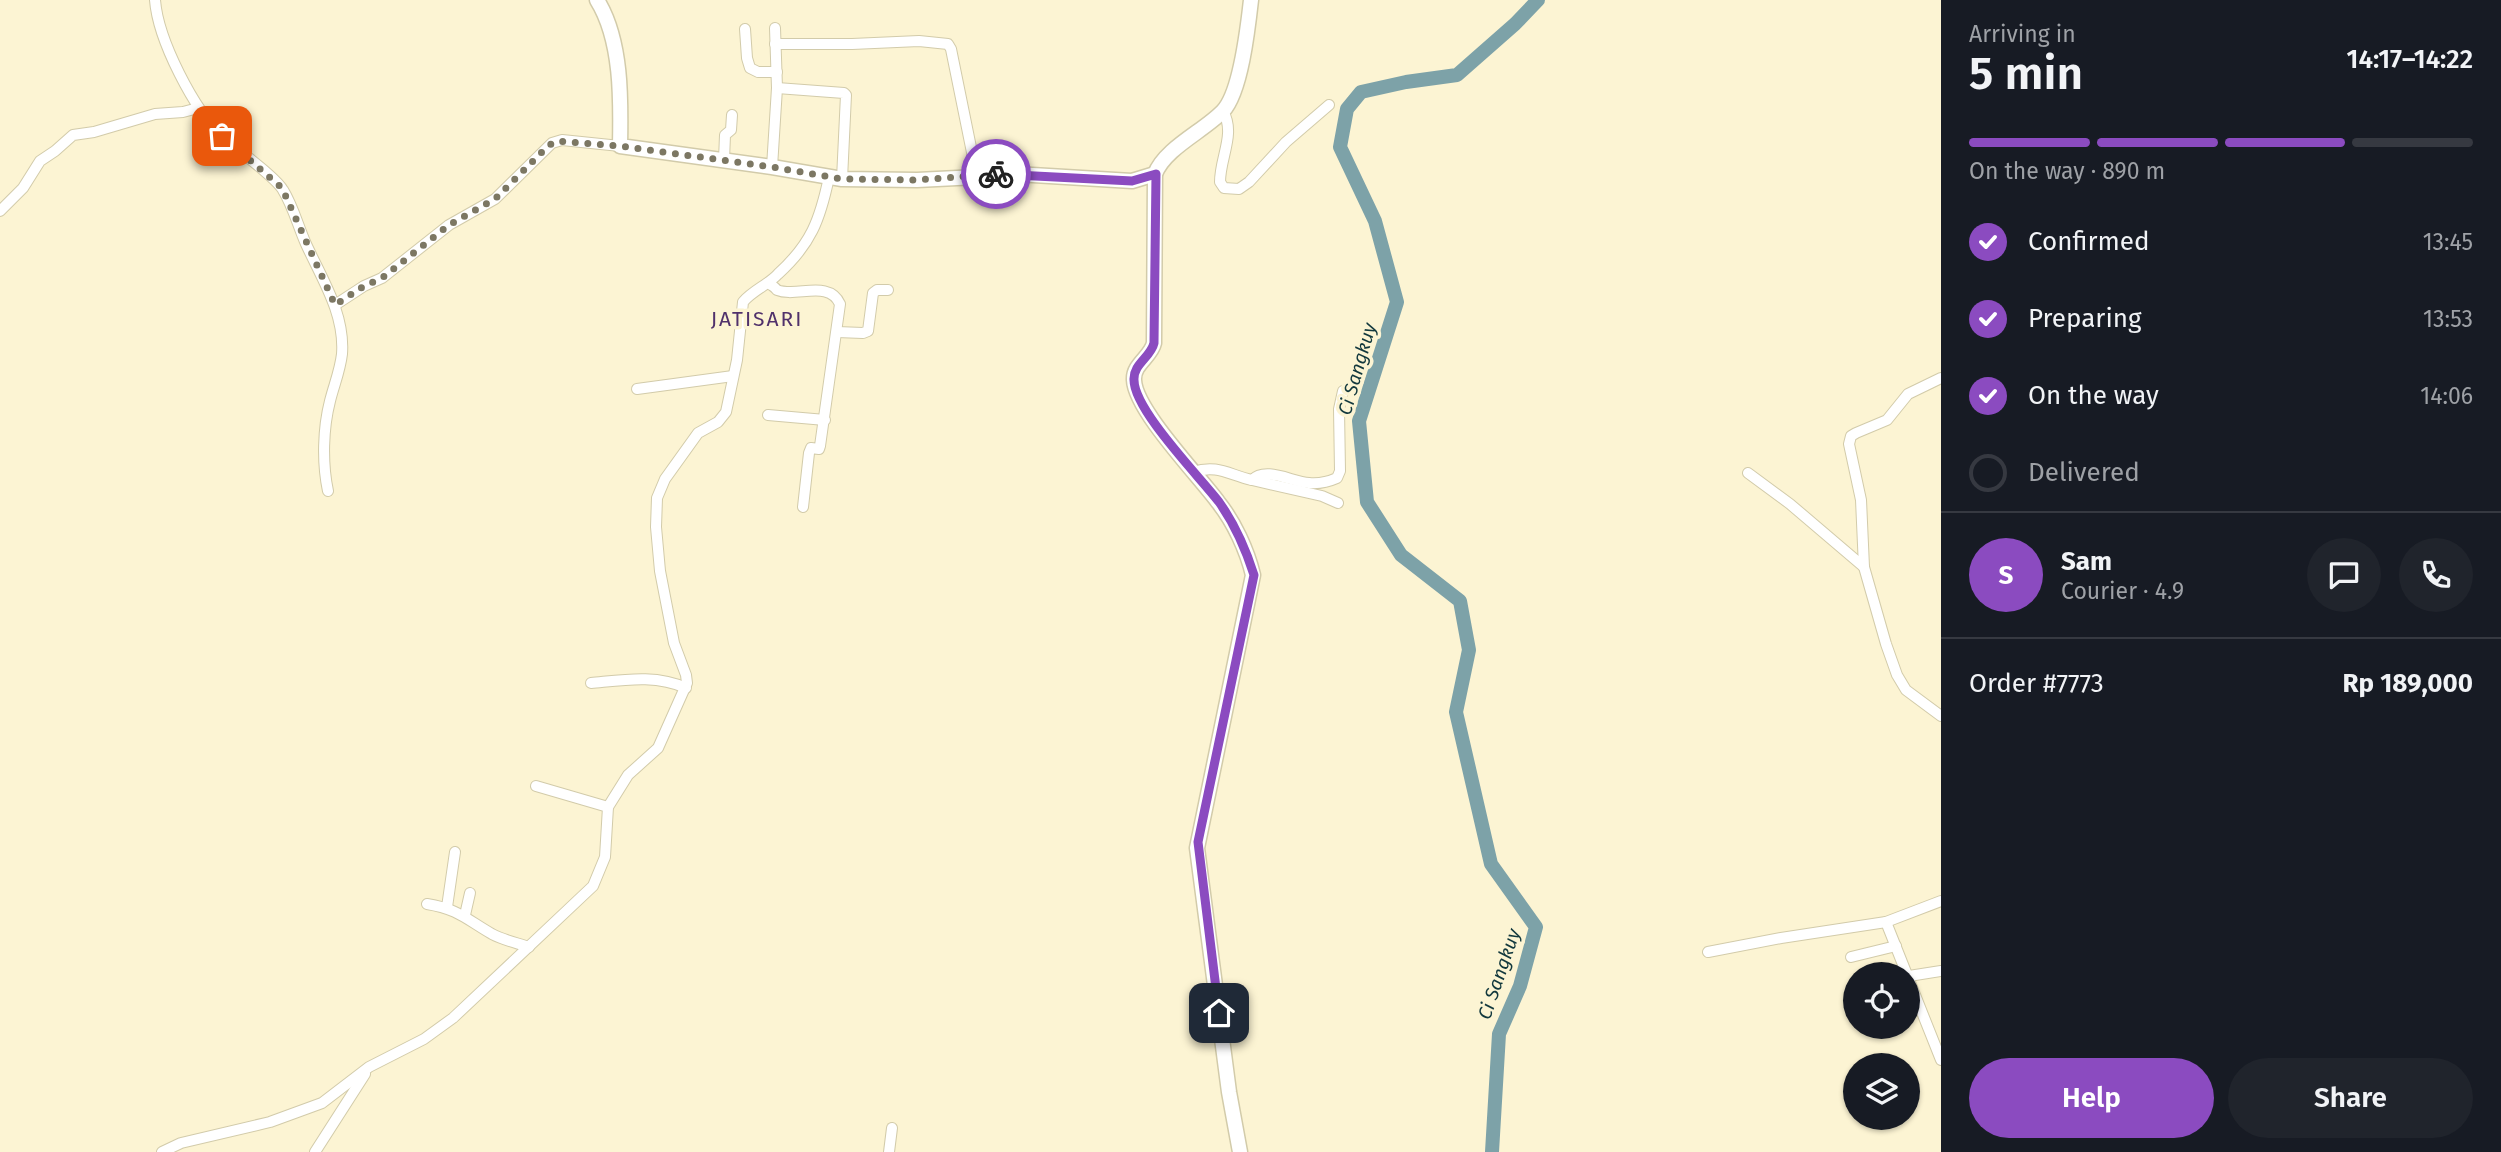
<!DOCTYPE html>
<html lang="en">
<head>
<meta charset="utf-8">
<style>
	:root { --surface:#171b24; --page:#20242c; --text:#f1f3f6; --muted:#9ea1a6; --line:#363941; --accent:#8b4bc0 }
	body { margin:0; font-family:"Fira Sans",sans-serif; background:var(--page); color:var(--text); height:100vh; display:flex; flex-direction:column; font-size:26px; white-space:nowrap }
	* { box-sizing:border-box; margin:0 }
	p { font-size:23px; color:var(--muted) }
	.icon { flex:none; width:38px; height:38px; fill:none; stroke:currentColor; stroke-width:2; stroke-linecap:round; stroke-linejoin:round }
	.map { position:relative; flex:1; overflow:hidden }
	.details { display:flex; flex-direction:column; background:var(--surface); width:560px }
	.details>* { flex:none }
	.buttons { position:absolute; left:1843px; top:962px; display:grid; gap:14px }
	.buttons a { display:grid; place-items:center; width:77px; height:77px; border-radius:50%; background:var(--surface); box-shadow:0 2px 5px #0004; font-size:35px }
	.pin { position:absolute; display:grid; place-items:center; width:60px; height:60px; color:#fff; margin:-30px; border-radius:14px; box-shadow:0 4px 10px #0006 }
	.courier { position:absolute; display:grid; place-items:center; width:70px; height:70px; margin:-35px; border:5px solid #8b4bc0; border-radius:50%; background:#fff; color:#222; box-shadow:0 2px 9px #0007 }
	.head em { font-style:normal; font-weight:600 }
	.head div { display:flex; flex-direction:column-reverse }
	.head { display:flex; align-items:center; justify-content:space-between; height:119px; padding:0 28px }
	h1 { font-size:46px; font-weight:600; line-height:52px }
	.bar { display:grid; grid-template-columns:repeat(4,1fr); gap:10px 7px; align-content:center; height:84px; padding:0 28px }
	.bar i { height:9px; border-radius:5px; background:var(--line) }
	.bar .on { background:var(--accent) }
	.bar p { grid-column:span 4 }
	.line { display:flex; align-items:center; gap:18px; padding:0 28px; border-top:2px solid var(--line) }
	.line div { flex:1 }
	.round { display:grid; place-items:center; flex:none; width:74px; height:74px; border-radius:37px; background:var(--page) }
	ol { padding:0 28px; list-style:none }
	li { display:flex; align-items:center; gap:21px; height:77px }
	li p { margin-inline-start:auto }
	li .icon { padding:7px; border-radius:50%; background:var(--accent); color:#fff; stroke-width:4 }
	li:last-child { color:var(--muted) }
	li i { width:38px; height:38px; border:4px solid var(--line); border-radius:50% }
	.button { display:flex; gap:14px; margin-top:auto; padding:14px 28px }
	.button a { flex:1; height:80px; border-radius:42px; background:var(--accent); color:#fff; font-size:28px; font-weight:600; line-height:80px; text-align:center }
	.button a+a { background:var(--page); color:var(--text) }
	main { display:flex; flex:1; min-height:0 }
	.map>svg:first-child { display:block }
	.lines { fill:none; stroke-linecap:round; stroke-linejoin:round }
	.river { stroke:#7da2a8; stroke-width:14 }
	.street-casing { stroke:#d2cbaa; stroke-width:12 }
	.secondary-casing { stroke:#d2cbaa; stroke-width:17 }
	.street { stroke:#fff; stroke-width:10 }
	.secondary { stroke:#fff; stroke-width:14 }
	.done { stroke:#7c7763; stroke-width:7; stroke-dasharray:0 12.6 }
	.route { stroke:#8b4bc0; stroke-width:9 }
	.labels { text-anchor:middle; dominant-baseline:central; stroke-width:7; stroke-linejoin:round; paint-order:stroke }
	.water-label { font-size:19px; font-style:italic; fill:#12383d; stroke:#fcf4d3 }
	.quarter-label { font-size:21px; letter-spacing:2px; fill:#50316b; stroke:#fcf4d3 }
</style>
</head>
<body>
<main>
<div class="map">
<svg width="1941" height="1152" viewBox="0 0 1941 1152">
	<rect width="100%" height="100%" fill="#fcf4d3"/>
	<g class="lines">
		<!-- river -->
		<path class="river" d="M1492,1152L1499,1034L1520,986L1536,927L1491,864L1456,712L1469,650L1460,601L1401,555L1367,502L1359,421L1397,302L1375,221L1340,147L1347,109L1361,92L1406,82L1457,75L1515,24L1538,0"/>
		<!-- street casing -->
		<g class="street-casing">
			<g id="street">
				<path d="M155,0C158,40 194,110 223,137C236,149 276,177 283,190C293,206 298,226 306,244C322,279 345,314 342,354C340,371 334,385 330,401C323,428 322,463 328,491"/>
				<path d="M745,29L747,58L750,68L758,72H777"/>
				<path d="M775,44H852L919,41L948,44L951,49L977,177"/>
				<path d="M777,88L844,93L846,95L842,179"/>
				<path d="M1223,111C1236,134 1220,157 1220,182L1224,188L1239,189L1249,182L1286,142L1329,105"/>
				<path d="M222,136L245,116"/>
				<path d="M724,160L725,135L731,130L732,115"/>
				<path d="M772,167L777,88L775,28"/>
				<path d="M0,211L23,188L40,161L55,151L73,135L94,132L155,114L183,112L198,108"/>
				<path d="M768,283C769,283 777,289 777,290C796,298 829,279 840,304L820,446L819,449L811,448L809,453L803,507"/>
				<path d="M335,305L364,286L382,278L449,225L495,199L552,143L562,140L620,146"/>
				<path d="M837,332L863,333L868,331L873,293L877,290H888"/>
				<path d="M1941,378L1908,394L1887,420L1856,433L1851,436L1849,444L1861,500L1864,567L1886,644L1897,675L1906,690L1941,716"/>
				<path d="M637,389L733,376"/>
				<path d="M768,415L825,420"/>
				<path d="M1193,472C1218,464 1229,475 1252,480C1266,466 1292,482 1309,483C1319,484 1328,482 1337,478L1340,471L1339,409L1343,391"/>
				<path d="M1748,473L1790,504L1864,567"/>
				<path d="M1252,480L1322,496L1338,503"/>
				<path d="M591,683C623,680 656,674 686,688"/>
				<path d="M536,786L608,807"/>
				<path d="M1941,901L1886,922L1941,1060"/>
				<path d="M427,904C458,909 466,919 492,934C503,940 517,943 529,947"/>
				<path d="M447,907L455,852"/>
				<path d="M465,915L470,893"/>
				<path d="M1708,952L1781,938L1886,922"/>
				<path d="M1851,957L1896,946"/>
				<path d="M1909,976L1941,971"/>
				<path d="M162,1152L181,1143L270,1122L322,1103L369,1067L424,1039L453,1018L593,886L605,857L608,807L628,775L658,748L687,683L686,675L674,643L660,571L656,527L657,498L665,479L698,433L718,422L726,412L737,360L743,302C753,290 768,285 778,274C811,244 820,220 829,177"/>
				<path d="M315,1152L365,1074"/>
				<path d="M889,1152L892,1128"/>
			</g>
		</g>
		<!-- secondary casing -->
		<g class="secondary-casing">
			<g id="secondary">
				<path d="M597,0C622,40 621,100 620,146L772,167L842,179L917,180L977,177L999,173L1132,181L1155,174"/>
				<path d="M1240,1152L1229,1092L1197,848L1253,575C1247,550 1234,522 1218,502C1199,476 1135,410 1134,380C1133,364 1151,357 1154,343L1155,174C1165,148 1204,131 1223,111C1241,92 1248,27 1251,0"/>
			</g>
		</g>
		<!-- street -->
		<use href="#street" class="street"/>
		<!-- secondary -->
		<use href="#secondary" class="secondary"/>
	</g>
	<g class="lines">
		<!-- done -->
		<path class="done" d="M222,136L282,188L335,305L364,286L382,278L449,225L495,199L549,145L558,141L620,146L772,167L842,179L917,180L996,174"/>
		<!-- route -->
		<path class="route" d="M996,174L1132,181L1156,174L1154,343C1151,357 1133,364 1134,380C1134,410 1199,476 1219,502C1234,523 1246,550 1254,575L1198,842L1219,1013"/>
	</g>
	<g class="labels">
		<!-- water labels -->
		<g class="water-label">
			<text transform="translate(1357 369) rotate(-74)">Ci Sangkuy</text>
			<text transform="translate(1499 974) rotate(-71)">Ci Sangkuy</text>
		</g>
		<!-- quarter labels -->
		<g class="quarter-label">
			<text x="757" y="319">JATISARI</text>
		</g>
	</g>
</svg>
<div class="buttons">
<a><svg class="icon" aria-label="locate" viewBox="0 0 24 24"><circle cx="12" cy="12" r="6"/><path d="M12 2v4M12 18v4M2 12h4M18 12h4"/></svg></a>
<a><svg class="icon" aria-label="layers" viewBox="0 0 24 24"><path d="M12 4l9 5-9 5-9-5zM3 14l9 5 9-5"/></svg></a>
</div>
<div class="pin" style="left:222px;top:136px;background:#ea580c"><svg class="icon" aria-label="bag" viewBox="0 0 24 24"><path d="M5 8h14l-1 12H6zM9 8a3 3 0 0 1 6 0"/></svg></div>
<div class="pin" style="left:1219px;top:1013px;background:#1f2937"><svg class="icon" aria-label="home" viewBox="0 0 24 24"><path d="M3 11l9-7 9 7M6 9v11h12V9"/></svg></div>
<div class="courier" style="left:996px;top:174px"><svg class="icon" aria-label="bike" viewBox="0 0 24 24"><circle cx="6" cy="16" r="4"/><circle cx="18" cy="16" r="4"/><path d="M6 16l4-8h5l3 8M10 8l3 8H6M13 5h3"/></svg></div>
</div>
<section class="details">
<div class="head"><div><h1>5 min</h1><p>Arriving in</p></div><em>14:17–14:22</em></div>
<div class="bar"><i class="on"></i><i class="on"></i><i class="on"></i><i></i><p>On the way · 890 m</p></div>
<ol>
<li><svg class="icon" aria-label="check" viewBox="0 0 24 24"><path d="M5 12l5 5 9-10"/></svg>Confirmed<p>13:45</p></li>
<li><svg class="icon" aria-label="check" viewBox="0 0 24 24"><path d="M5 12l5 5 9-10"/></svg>Preparing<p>13:53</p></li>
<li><svg class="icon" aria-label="check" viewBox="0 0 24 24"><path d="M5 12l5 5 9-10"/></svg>On the way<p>14:06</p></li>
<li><i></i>Delivered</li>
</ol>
<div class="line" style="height:126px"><b class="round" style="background:var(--accent);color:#fff">S</b><div><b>Sam</b><p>Courier · 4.9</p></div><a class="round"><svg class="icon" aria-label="chat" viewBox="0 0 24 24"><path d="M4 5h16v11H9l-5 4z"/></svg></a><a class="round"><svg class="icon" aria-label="phone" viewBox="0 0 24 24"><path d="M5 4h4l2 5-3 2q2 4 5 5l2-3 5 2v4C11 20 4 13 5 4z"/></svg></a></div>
<div class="line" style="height:91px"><div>Order #7773</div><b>Rp 189,000</b></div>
<div class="button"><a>Help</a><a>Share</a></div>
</section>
</main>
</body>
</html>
